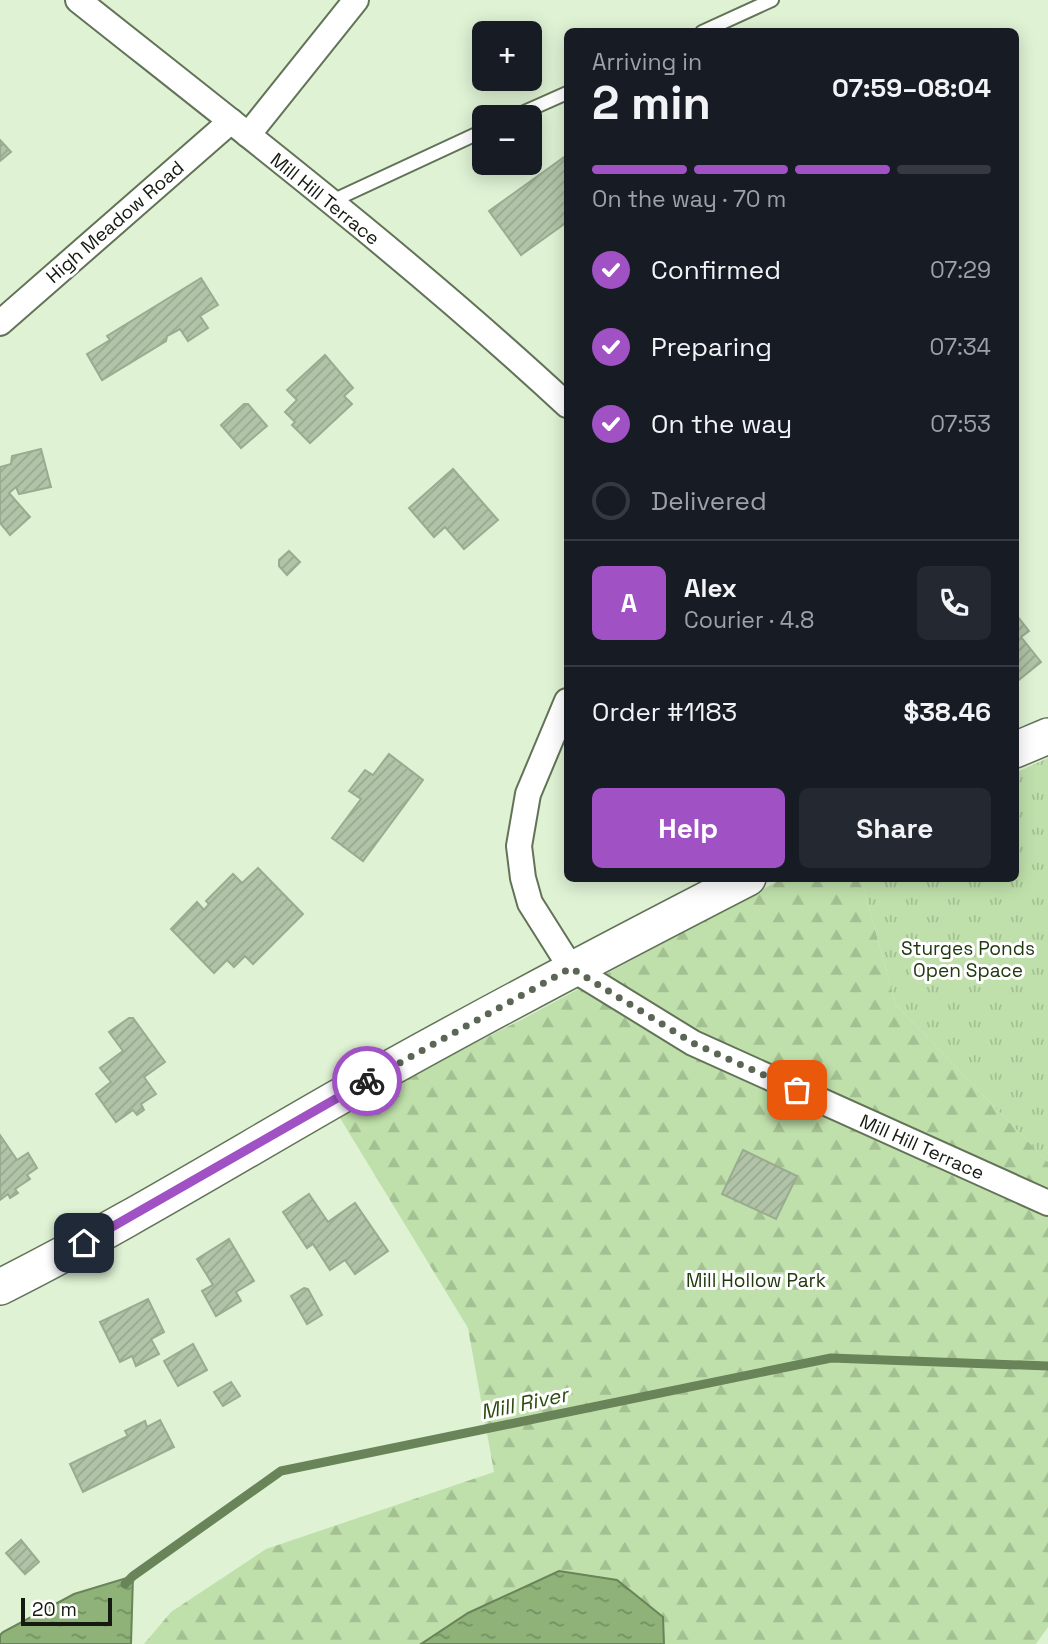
<!DOCTYPE html>
<html lang="en">
<head>
<meta charset="utf-8">
<style>
	:root { --surface:#171b24; --page:#242831; --text:#f1f3f6; --muted:#9ea1a6; --line:#363941; --accent:#a052c4 }
	body { margin:0; font-family:"Space Grotesk",sans-serif; background:var(--page); color:var(--text); height:100vh; display:flex; flex-direction:column; font-size:26px; white-space:nowrap }
	* { box-sizing:border-box; margin:0 }
	p { font-size:23px; color:var(--muted) }
	.icon { flex:none; width:38px; height:38px; fill:none; stroke:currentColor; stroke-width:2; stroke-linecap:round; stroke-linejoin:round }
	.map { position:relative; flex:1; overflow:hidden }
	.drawer { position:absolute; left:564px; top:28px; width:455px; height:854px; display:flex; flex-direction:column; background:var(--surface); border-radius:10px; box-shadow:0 4px 18px #0003 }
	.drawer>* { flex:none }
	.tools { position:absolute; left:472px; top:21px; display:grid; gap:14px }
	.tools a { display:grid; place-items:center; width:70px; height:70px; border-radius:10px; background:var(--surface); box-shadow:0 4px 18px #0003; font-size:35px }
	.scale { position:absolute; left:21px; bottom:18px; width:91px; box-sizing:border-box; padding-left:7px; border:4px solid #141a10; border-top:0; font-size:19px; line-height:24px; white-space:nowrap; color:#141a10; -webkit-text-stroke:5px #fff; paint-order:stroke }
	.pin { position:absolute; display:grid; place-items:center; width:60px; height:60px; color:#fff; margin:-30px; border-radius:14px; box-shadow:0 4px 10px #0006 }
	.courier { position:absolute; display:grid; place-items:center; width:70px; height:70px; margin:-35px; border:5px solid #a052c4; border-radius:50%; background:#fff; color:#222; box-shadow:0 2px 9px #0007 }
	.overview em { font-style:normal; font-weight:700 }
	.overview div { display:flex; flex-direction:column-reverse }
	.overview { display:flex; align-items:center; justify-content:space-between; height:119px; padding:0 28px }
	h1 { font-size:46px; font-weight:700; line-height:52px }
	.bar { display:grid; grid-template-columns:repeat(4,1fr); gap:10px 7px; align-content:center; height:84px; padding:0 28px }
	.bar i { height:9px; border-radius:5px; background:var(--line) }
	.bar .active { background:var(--accent) }
	.bar p { grid-column:span 4 }
	.line { display:flex; align-items:center; gap:18px; padding:0 28px; border-top:2px solid var(--line) }
	.line div { flex:1 }
	.round { display:grid; place-items:center; flex:none; width:74px; height:74px; border-radius:10px; background:var(--page) }
	ol { padding:0 28px; list-style:none }
	li { display:flex; align-items:center; gap:21px; height:77px }
	li p { margin-inline-start:auto }
	li .icon { padding:7px; border-radius:50%; background:var(--accent); color:#fff; stroke-width:4 }
	li:last-child { color:var(--muted) }
	li i { width:38px; height:38px; border:4px solid var(--line); border-radius:50% }
	.primary-button { display:flex; gap:14px; margin-top:auto; padding:14px 28px }
	.primary-button a { flex:1; height:80px; border-radius:10px; background:var(--accent); color:#fff; font-size:28px; font-weight:700; line-height:80px; text-align:center }
	.primary-button a+a { background:var(--page); color:var(--text) }
	.map>svg:first-child { display:block }
	.forest { fill:url(#forest-firs) }
	.park { fill:url(#park-tufts) }
	.water { fill:url(#water-ripples); stroke:#698459; stroke-width:2 }
	.lines { fill:none; stroke-linecap:round; stroke-linejoin:round }
	.stream { stroke:#698459; stroke-width:9 }
	.building { fill:url(#building-hatch); stroke:#9aac8f; stroke-width:2 }
	.service-casing { stroke:#627358; stroke-width:16 }
	.minor-casing { stroke:#627358; stroke-width:28 }
	.secondary-casing { stroke:#627358; stroke-width:38 }
	.service { stroke:#fff; stroke-width:12 }
	.minor { stroke:#fff; stroke-width:24 }
	.secondary { stroke:#fff; stroke-width:35 }
	.done { stroke:#5b6655; stroke-width:7; stroke-dasharray:0 12.6 }
	.route { stroke:#a052c4; stroke-width:9 }
	.labels { text-anchor:middle; dominant-baseline:central; stroke-width:6; stroke-linejoin:round; paint-order:stroke }
	.street-label { font-size:19px; fill:#141a10; stroke:#fff }
	.park-label { font-size:19px; fill:#223a10; stroke:#fff }
	.water-label { font-size:21px; font-style:italic; fill:#2b4c0e; stroke:#fff }
</style>
</head>
<body>
<div class="map">
<svg width="1048" height="1644" viewBox="0 0 1048 1644">
	<defs>
		<pattern id="forest-firs" width="22" height="20" patternUnits="userSpaceOnUse" patternTransform="scale(1.75)"><rect width="22" height="20" fill="#bfe0ab"/><path d="M5 1l3.5 6h-7zM16 11l3.5 6h-7z" fill="#a3c092"/></pattern>
		<pattern id="park-tufts" width="24" height="20" patternUnits="userSpaceOnUse" patternTransform="scale(1.75)"><rect width="24" height="20" fill="#bfe0ab"/><path d="M3 7l-1-3M5 7V3M7 7l1-3M15 17l-1-3M17 17v-4M19 17l1-3" fill="none" stroke="#a3c092"/></pattern>
		<pattern id="water-ripples" width="26" height="14" patternUnits="userSpaceOnUse" patternTransform="scale(1.75)"><rect width="26" height="14" fill="#8eb278"/><path d="M2 4q2-2 4 0t4 0M15 11q2-2 4 0t4 0" fill="none" stroke="#739061"/></pattern>
		<pattern id="building-hatch" width="6" height="6" patternUnits="userSpaceOnUse" patternTransform="scale(1.75)"><rect width="6" height="6" fill="#b1c4a7"/><path d="M-1 1l2-2M0 6l6-6M5 7l2-2" fill="none" stroke="#97a88f"/></pattern>
	</defs>
	<rect width="100%" height="100%" fill="#dff2d4"/>
	<!-- forest -->
	<path class="forest" d="M782,879H861L896,1005L1048,1162V1627L1036,1644H144L171,1612L266,1549L494,1472L468,1328L337,1113L521,1020Z"/>
	<!-- park -->
	<path class="park" d="M1048,758V1162L896,1005L861,879L1015,878V773Z"/>
	<!-- water -->
	<g class="water">
		<path d="M559,1571L617,1580L663,1617L664,1644H421L468,1613Z"/>
		<path d="M133,1576L131,1644H0V1635L3,1632L74,1594Z"/>
	</g>
	<g class="lines">
		<!-- stream -->
		<path class="stream" d="M125,1584L133,1576L281,1471L831,1358L1048,1366"/>
	</g>
	<!-- building -->
	<g class="building">
		<path d="M0,140L11,152L0,161Z"/>
		<path d="M567,155V222L521,255L489,211Z"/>
		<path d="M201,278L218,305L200,316L208,328L188,341L180,329L167,336L166,341L102,380L87,354L110,340L107,336Z"/>
		<path d="M325,355L353,388L344,396L352,404L310,443L292,425L295,422L285,412L297,400L287,390Z"/>
		<path d="M244,404H248L267,426L241,448L221,425Z"/>
		<path d="M41,449L51,487L19,494L16,487L9,493L30,517L10,535L0,523V467L11,464L12,456Z"/>
		<path d="M453,469L498,520L464,549L445,527L434,537L409,508Z"/>
		<path d="M289,551L300,562L287,575L279,566V560Z"/>
		<path d="M1018,617L1029,631L1021,637L1041,662L1015,683V620Z"/>
		<path d="M389,754L423,780L363,861L332,838L361,799L349,791L365,770L373,775Z"/>
		<path d="M258,868L303,914L253,964L245,956L234,967L227,960L214,973L171,929L197,902L204,910L209,904L206,901L233,874L242,883Z"/>
		<path d="M129,1018H133L165,1062L144,1077L156,1094L141,1104L144,1110L137,1115L133,1110L116,1122L96,1094L111,1082L100,1068L123,1051L109,1032Z"/>
		<path d="M0,1135L17,1160L28,1153L37,1168L27,1175L30,1179L15,1189L18,1193L10,1198L8,1194L0,1200Z"/>
		<path d="M743,1150L797,1176L776,1219L722,1194Z"/>
		<path d="M309,1194L328,1222L355,1203L388,1251L355,1274L345,1260L330,1270L313,1244L307,1248L283,1212Z"/>
		<path d="M229,1239L254,1281L236,1292L241,1301L216,1316L202,1291L213,1285L197,1259Z"/>
		<path d="M304,1288L308,1289L322,1315L307,1324L291,1296Z"/>
		<path d="M148,1299L164,1332L151,1339L159,1354L136,1366L132,1356L120,1362L100,1322Z"/>
		<path d="M193,1344L207,1370L178,1386L164,1361Z"/>
		<path d="M231,1382L240,1396L223,1406L214,1392Z"/>
		<path d="M160,1420L174,1447L83,1492L70,1464L128,1436L125,1431L145,1421L147,1427Z"/>
		<path d="M21,1540L39,1562L25,1574L6,1553Z"/>
	</g>
	<g class="lines">
		<!-- service casing -->
		<g class="service-casing">
			<g id="service">
				<path d="M702,32L772,0"/>
				<path d="M513,117L567,93"/>
				<path d="M330,202L485,130"/>
			</g>
		</g>
		<!-- minor casing -->
		<g class="minor-casing">
			<g id="minor">
				<path d="M78,0C243,131 412,261 567,405"/>
				<path d="M248,135L356,0"/>
				<path d="M0,323L231,121"/>
				<path d="M567,701L528,794L519,846L523,878L530,903L571,968L693,1043L1048,1203"/>
			</g>
		</g>
		<!-- secondary casing -->
		<g class="secondary-casing">
			<g id="secondary">
				<path d="M1015,750L1048,736"/>
				<path d="M0,1287C116,1229 225,1162 337,1098C472,1021 610,949 748,878"/>
			</g>
		</g>
		<!-- service -->
		<use href="#service" class="service"/>
		<!-- minor -->
		<use href="#minor" class="minor"/>
		<!-- secondary -->
		<use href="#secondary" class="secondary"/>
	</g>
	<g class="lines">
		<!-- done -->
		<path class="done" d="M367,1081L571,968L693,1043L797,1090"/>
		<!-- route -->
		<path class="route" d="M84,1243L367,1081"/>
	</g>
	<g class="labels">
		<!-- street labels -->
		<g class="street-label">
			<text transform="translate(325 199) rotate(39)">Mill Hill Terrace</text>
			<text transform="translate(115 222) rotate(-41)">High Meadow Road</text>
			<text transform="translate(922 1147) rotate(24)">Mill Hill Terrace</text>
		</g>
		<!-- park labels -->
		<g class="park-label">
			<text x="968" y="948">Sturges Ponds<tspan x="968" dy="22">Open Space</tspan></text>
			<text x="756" y="1280">Mill Hollow Park</text>
		</g>
		<!-- water labels -->
		<g class="water-label">
			<text transform="translate(524 1403) rotate(-12)">Mill River</text>
		</g>
	</g>
</svg>
<div class="tools">
<a>+</a>
<a>−</a>
</div>
<div class="scale">20 m</div>
<div class="pin" style="left:797px;top:1090px;background:#ea580c"><svg class="icon" aria-label="bag" viewBox="0 0 24 24"><path d="M5 8h14l-1 12H6zM9 8a3 3 0 0 1 6 0"/></svg></div>
<div class="pin" style="left:84px;top:1243px;background:#1f2937"><svg class="icon" aria-label="home" viewBox="0 0 24 24"><path d="M3 11l9-7 9 7M6 9v11h12V9"/></svg></div>
<div class="courier" style="left:367px;top:1081px"><svg class="icon" aria-label="bike" viewBox="0 0 24 24"><circle cx="6" cy="16" r="4"/><circle cx="18" cy="16" r="4"/><path d="M6 16l4-8h5l3 8M10 8l3 8H6M13 5h3"/></svg></div>
<section class="drawer">
<div class="overview"><div><h1>2 min</h1><p>Arriving in</p></div><em>07:59–08:04</em></div>
<div class="bar"><i class="active"></i><i class="active"></i><i class="active"></i><i></i><p>On the way · 70 m</p></div>
<ol>
<li><svg class="icon" aria-label="check" viewBox="0 0 24 24"><path d="M5 12l5 5 9-10"/></svg>Confirmed<p>07:29</p></li>
<li><svg class="icon" aria-label="check" viewBox="0 0 24 24"><path d="M5 12l5 5 9-10"/></svg>Preparing<p>07:34</p></li>
<li><svg class="icon" aria-label="check" viewBox="0 0 24 24"><path d="M5 12l5 5 9-10"/></svg>On the way<p>07:53</p></li>
<li><i></i>Delivered</li>
</ol>
<div class="line" style="height:126px"><b class="round" style="background:var(--accent);color:#fff">A</b><div><b>Alex</b><p>Courier · 4.8</p></div><a class="round"><svg class="icon" aria-label="phone" viewBox="0 0 24 24"><path d="M5 4h4l2 5-3 2q2 4 5 5l2-3 5 2v4C11 20 4 13 5 4z"/></svg></a></div>
<div class="line" style="height:91px"><div>Order #1183</div><b>$38.46</b></div>
<div class="primary-button"><a>Help</a><a>Share</a></div>
</section>
</div>
</body>
</html>
